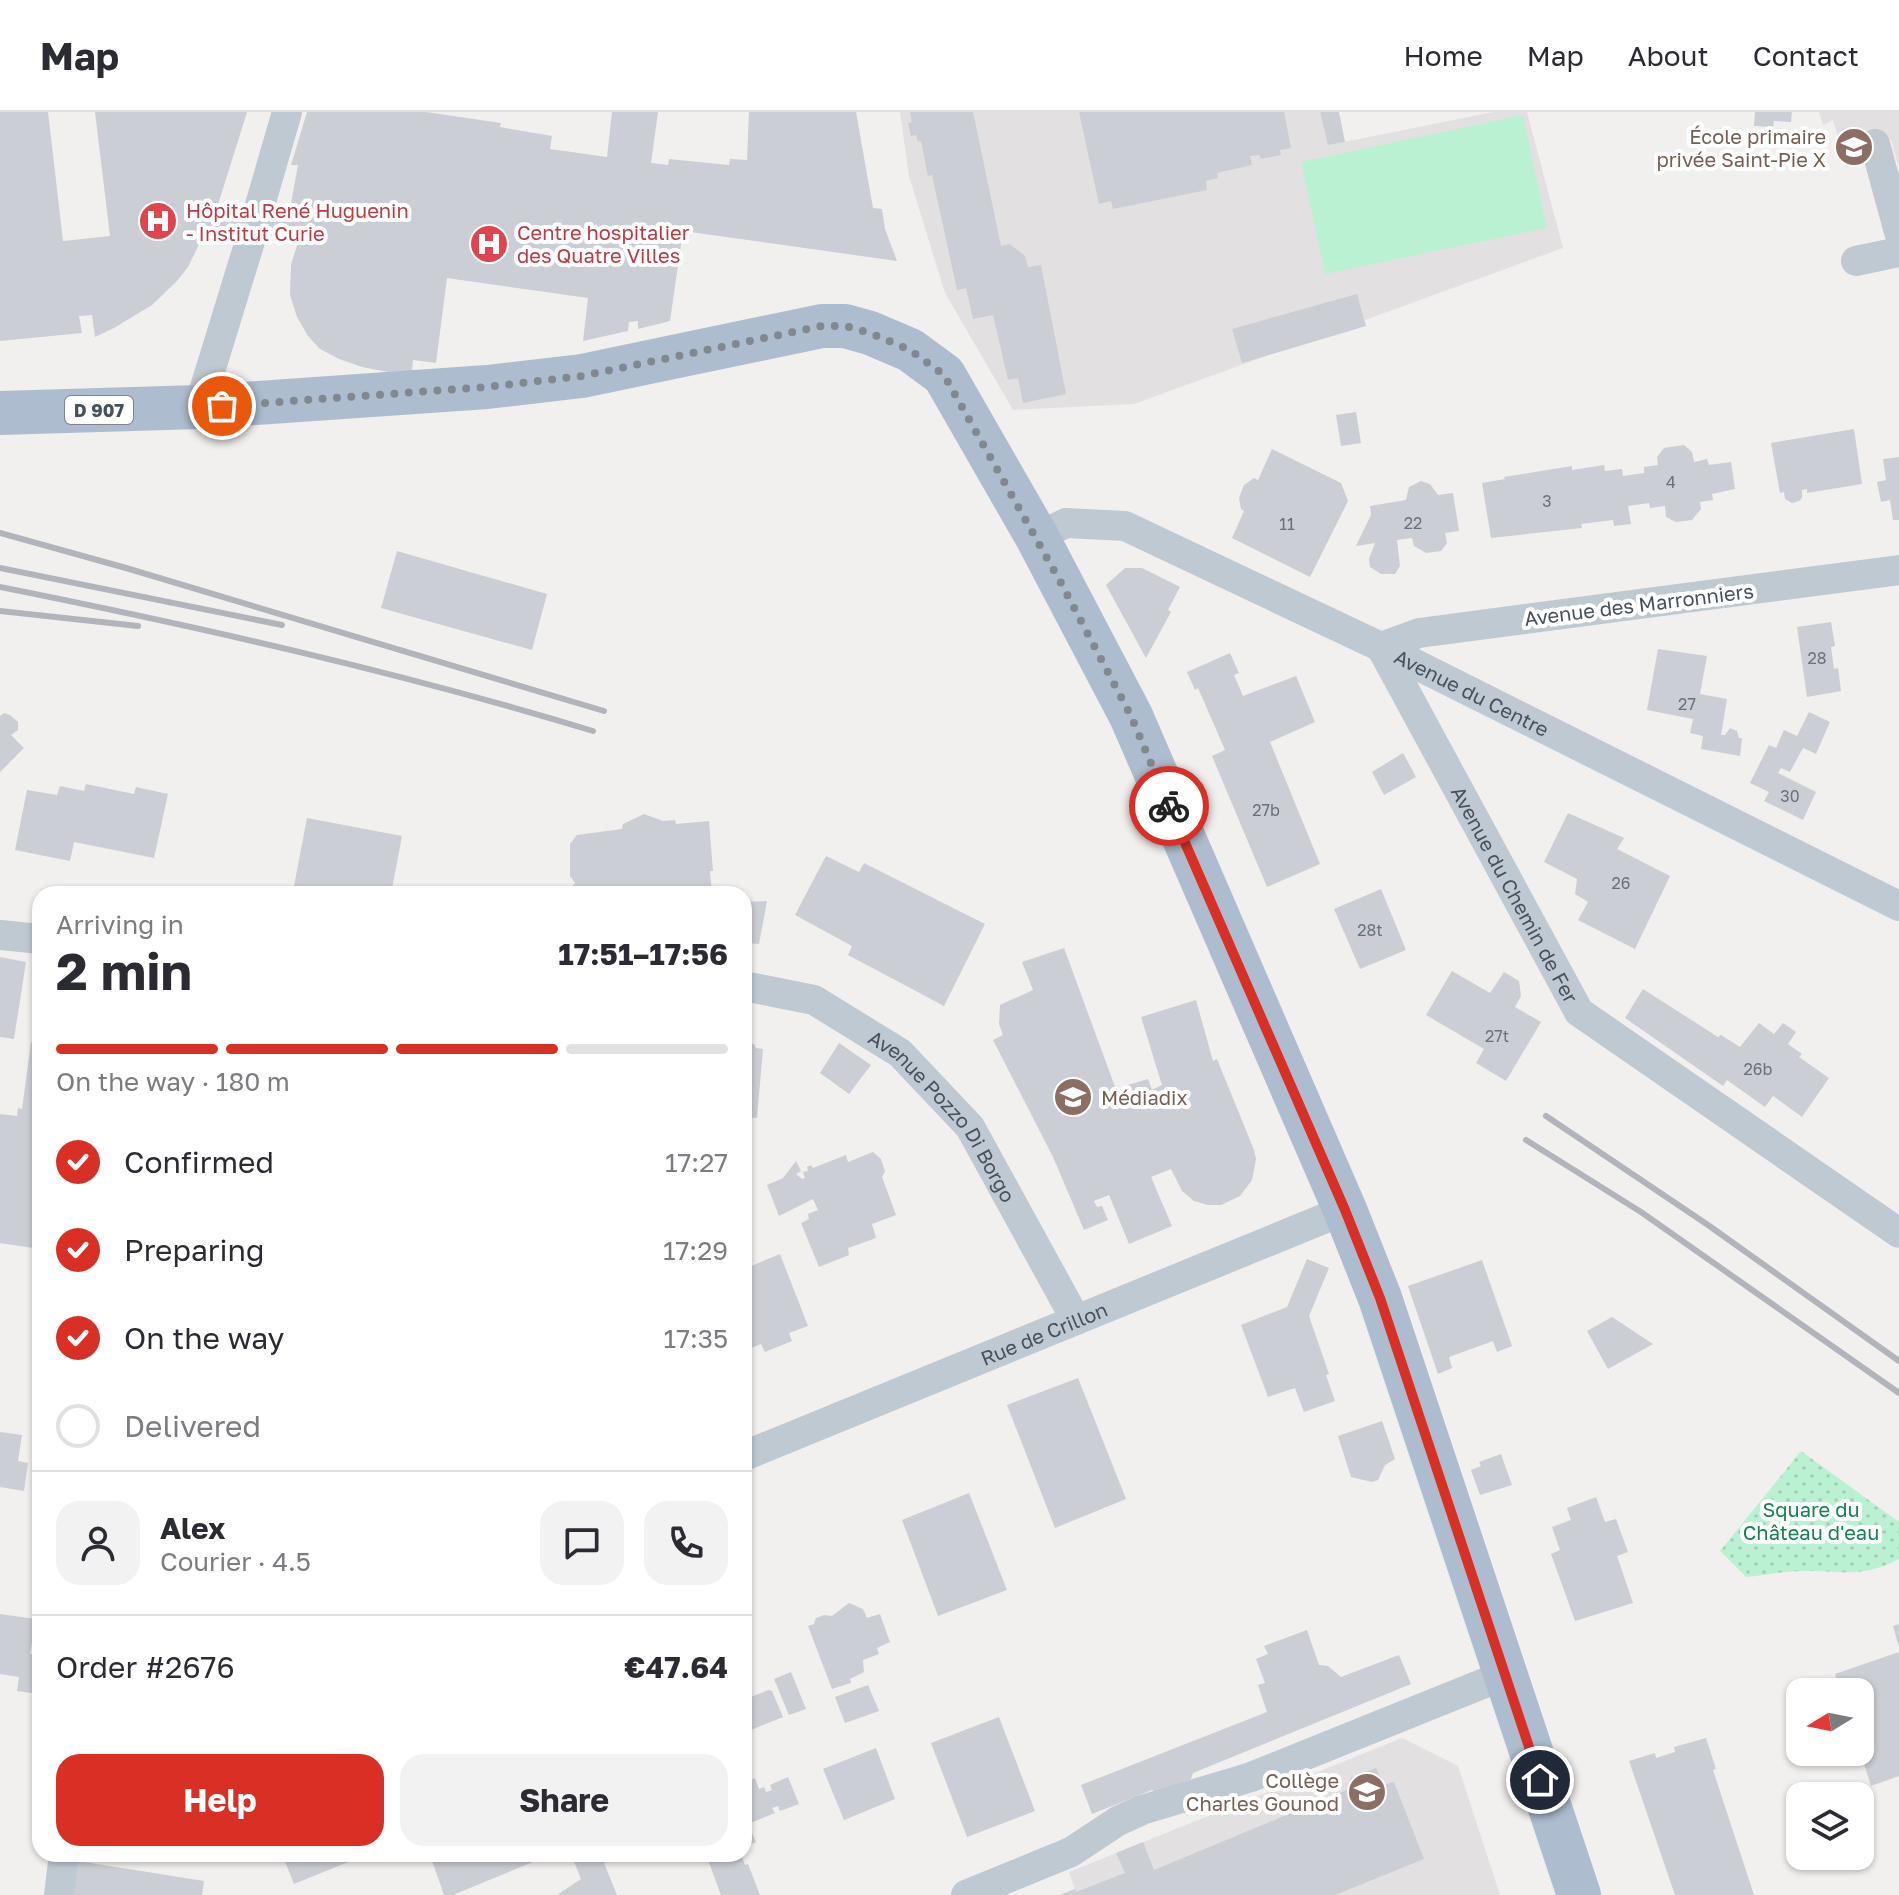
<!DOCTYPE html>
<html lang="en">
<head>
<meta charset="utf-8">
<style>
	:root { --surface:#fff; --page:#f2f2f3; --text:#2b2b33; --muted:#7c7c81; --line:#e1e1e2; --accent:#d93025 }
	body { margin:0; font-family:"Golos Text",sans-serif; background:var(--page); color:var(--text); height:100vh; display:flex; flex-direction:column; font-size:30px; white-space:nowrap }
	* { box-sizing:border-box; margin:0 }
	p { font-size:26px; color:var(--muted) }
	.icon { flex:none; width:44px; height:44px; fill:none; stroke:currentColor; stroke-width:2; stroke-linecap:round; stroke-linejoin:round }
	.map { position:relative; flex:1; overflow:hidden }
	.details { position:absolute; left:32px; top:774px; width:720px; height:976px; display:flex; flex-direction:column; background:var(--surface); border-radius:24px; box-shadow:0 2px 6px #0004 }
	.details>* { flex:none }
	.needle { width:52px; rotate:260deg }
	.fabs { position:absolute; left:1786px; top:1566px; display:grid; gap:16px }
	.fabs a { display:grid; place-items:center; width:88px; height:88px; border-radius:16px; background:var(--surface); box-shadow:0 2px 6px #0004; font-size:40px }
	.pin { position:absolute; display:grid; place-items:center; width:68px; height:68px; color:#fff; margin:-34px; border:4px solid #fff; border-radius:50%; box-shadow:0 2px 8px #0007 }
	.courier { position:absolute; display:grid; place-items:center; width:80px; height:80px; margin:-40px; border:6px solid #d93025; border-radius:50%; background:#fff; color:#222; box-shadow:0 2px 10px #0007 }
	.overview em { font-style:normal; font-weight:700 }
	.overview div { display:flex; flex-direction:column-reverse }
	.overview { display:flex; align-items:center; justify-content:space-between; height:136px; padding:0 24px }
	h1 { font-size:52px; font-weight:700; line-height:60px }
	.bar { display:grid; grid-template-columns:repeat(4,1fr); gap:12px 8px; align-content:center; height:96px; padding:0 24px }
	.bar i { height:10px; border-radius:6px; background:var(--line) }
	.bar .selected { background:var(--accent) }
	.bar p { grid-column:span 4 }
	.line { display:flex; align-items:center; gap:20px; padding:0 24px; border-top:2px solid var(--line) }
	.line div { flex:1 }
	.round { display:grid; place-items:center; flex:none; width:84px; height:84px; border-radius:24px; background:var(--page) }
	ol { padding:0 24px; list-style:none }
	li { display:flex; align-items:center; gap:24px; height:88px }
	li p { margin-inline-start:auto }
	li .icon { padding:8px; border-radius:50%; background:var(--accent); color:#fff; stroke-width:4 }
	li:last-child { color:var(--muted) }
	li i { width:44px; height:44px; border:4px solid var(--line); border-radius:50% }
	.button { display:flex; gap:16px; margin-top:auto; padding:16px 24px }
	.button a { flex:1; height:92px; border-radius:24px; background:var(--accent); color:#fff; font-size:32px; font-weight:700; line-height:92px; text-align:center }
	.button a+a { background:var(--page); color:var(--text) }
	header { display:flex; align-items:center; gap:48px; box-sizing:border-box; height:112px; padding:0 40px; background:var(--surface); border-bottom:2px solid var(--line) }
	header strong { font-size:38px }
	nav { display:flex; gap:44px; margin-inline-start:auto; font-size:28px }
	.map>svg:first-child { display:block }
	.education { fill:#e3e0e1 }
	.green { fill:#bbf1d3 }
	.park { fill:url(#park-dots) }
	.building { fill:#cbced4 }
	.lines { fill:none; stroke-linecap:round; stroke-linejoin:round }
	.minor { stroke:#bfc9d2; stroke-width:30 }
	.primary { stroke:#adbdcf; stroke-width:44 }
	.rail { stroke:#b1b4ba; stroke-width:6 }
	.done { stroke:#828890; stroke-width:8; stroke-dasharray:0 14.4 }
	.route { stroke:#d93025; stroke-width:10 }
	.labels { text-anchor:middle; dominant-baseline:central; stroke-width:8; stroke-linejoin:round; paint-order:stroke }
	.number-label { font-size:16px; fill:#67707b }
	.shield { fill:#fff; stroke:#7e858e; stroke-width:2 }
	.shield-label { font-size:18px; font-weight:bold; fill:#46515d }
	.education-label { font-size:20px; fill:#785e54; stroke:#fff; text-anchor:end }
	.health-label { font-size:20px; fill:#be3a42; stroke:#fff; text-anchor:start }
	.street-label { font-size:20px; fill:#46515d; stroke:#fff }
	.park-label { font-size:20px; fill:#128350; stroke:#fff }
</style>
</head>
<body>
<header>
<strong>Map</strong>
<nav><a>Home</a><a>Map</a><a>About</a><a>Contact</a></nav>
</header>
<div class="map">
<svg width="1899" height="1783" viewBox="0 0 1899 1783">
	<defs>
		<pattern id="park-dots" width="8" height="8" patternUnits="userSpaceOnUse" patternTransform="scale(2)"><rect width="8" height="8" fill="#bbf1d3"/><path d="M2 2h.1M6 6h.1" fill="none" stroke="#a2d0b8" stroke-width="1.8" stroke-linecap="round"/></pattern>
	</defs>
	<rect width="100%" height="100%" fill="#f2efef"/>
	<!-- education -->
	<g class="education">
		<path d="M900,0H1320L1329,33L1493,0H1527L1563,136L1134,292L1013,298L945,181L909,64Z"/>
		<path d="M1819,0H1899V56L1891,28L1843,41L1833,8L1823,13Z"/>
		<path d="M1402,1626L1458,1654L1500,1783H1077L1069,1760Z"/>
	</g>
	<!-- green -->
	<path class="green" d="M1523,3L1547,116L1325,162L1301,50Z"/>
	<!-- park -->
	<path class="park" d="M1801,1339L1899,1410V1447C1863,1466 1843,1459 1804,1459C1785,1459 1765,1463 1746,1465L1720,1439Z"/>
	<!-- building -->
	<g class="building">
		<path d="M0,0H48L63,129L110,124L95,0H247L217,96L289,102L298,53H291L307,0H426L501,11L500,15L552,24L550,37L607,45L612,0H658L651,51L668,53L669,47L729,53L730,47L747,48L749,0H856L873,96L882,97L885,117L897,149L683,119L670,209L638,217V209L629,210L628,219L583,229L588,186L447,166L436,251L413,248L412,259L388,260L362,255L339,247L320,237L308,224L297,205L290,183L291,153L298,130L204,122L188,155L177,169L152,193L114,216L95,225L92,203L79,204L82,221L0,229Z"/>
		<path d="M910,0H973L1001,134L1010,132L1025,144L1028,155L1041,153L1066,282L1023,291L1018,266L1008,268L993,203L973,207L966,176L957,178L932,63L928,64L921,29L918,30L916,23L911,24L908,11L912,10Z"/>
		<path d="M1079,0H1284L1291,36L1280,38L1281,43L1261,47L1259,43L1250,44L1252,53L1217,61L1218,66L1206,69L1207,78L1113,97L1111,89L1099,92Z"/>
		<path d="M1320,0H1339L1345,30L1328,33Z"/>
		<path d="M1755,0H1792L1791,10L1774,9L1773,15L1754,14Z"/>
		<path d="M1357,182L1366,214L1242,251L1232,217Z"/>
		<path d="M1356,300L1361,331L1341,334L1336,303Z"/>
		<path d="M1854,317L1862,372L1807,381V377L1802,378V386L1799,389L1792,391L1785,387L1784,380L1780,381L1771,331Z"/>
		<path d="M1684,333L1692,340L1694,350L1707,347L1709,353L1731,350L1735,377L1712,382L1713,388L1700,390L1701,397L1692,408L1676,410L1666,405L1665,394L1650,396L1649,391L1628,394L1631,412L1614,414L1613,408L1581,412L1582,416L1491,426L1482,371L1505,367L1504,365L1572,354V358L1604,353L1605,359L1622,357L1623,364L1644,361V355L1658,353L1657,345L1664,336Z"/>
		<path d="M1272,337L1341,371L1348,389L1310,465L1232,426L1244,399L1241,397L1239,386L1244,373L1254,366L1258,368Z"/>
		<path d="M1899,345V408H1893L1890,388L1881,390L1877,370L1886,368L1883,347Z"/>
		<path d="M1421,369L1430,372L1438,383L1453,381L1459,419L1445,421L1447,431L1441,439L1426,441L1414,434L1412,426L1397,428L1400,454L1395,462H1381L1370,455L1369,447L1375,431L1356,434L1371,403L1370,394L1406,388L1409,375Z"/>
		<path d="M397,439L547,482L532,538L381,496Z"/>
		<path d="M1125,456H1142L1180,475L1168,498L1171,500L1146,546L1106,473Z"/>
		<path d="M1831,510L1835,534L1831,535L1834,557L1838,556L1841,579L1807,585L1797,515Z"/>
		<path d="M1658,537L1707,544L1700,582L1727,587L1721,623H1725L1730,616L1737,619L1739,626H1742L1740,644L1701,637L1703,624L1690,621L1693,607L1647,598Z"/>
		<path d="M1230,541L1239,561L1234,563L1243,584L1296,564L1315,610L1270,630L1320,752L1267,775L1212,644L1225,638L1198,576L1195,578L1187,560Z"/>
		<path d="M1809,600L1830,610L1816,642L1803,636L1790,660L1781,656L1778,661L1816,680L1803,708L1764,689L1769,680L1750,671L1769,633L1776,636L1784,618L1797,624Z"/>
		<path d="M4,601L10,603L18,610V618L11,623L24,636L0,660V604Z"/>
		<path d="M1403,641L1416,665L1384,683L1372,660Z"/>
		<path d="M86,672L134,682L136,675L168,682L154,746L74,730L70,749L15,738L27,678L57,683L60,674L84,679Z"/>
		<path d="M1568,701L1624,726L1617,737L1670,764L1635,837L1578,808L1588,790L1575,782L1577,767L1544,750Z"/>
		<path d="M644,702L663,709L675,708L676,712L709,709L713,759H710L712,782H572L571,775L575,771L570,764V732L577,723L622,717L623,712Z"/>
		<path d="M307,706L402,724L391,782H337L294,774Z"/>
		<path d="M826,744L859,760L864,751L985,812L944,894L848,843L852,834L795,803Z"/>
		<path d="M1381,777L1406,838L1360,857L1334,797Z"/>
		<path d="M767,789L759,832L744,831V790Z"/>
		<path d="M1064,836L1121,991L1131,986L1128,973L1148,967L1152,978L1162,973L1141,905L1196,888L1213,949L1217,947L1254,1038L1256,1047L1252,1068L1240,1084L1221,1093H1208L1194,1089L1182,1079L1171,1057L1151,1065L1172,1114L1129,1132L1109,1083L1094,1089L1097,1095L1102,1094L1108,1108L1084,1118L1053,1045L993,928L1003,923L999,912L1000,893L1033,878L1022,850Z"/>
		<path d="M0,845L26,850L14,927L0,925Z"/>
		<path d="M1452,859L1490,881L1504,860L1519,869L1521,884L1515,895L1541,910L1506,969L1476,951L1484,937L1426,903Z"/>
		<path d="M1643,877L1718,925L1721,923L1740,935L1759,911L1774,922L1783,911L1796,920L1788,932L1802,942L1799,945L1829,966L1802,1005L1773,984L1765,995L1727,968L1723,974L1625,906Z"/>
		<path d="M31,930L40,931V1111H36L33,1136L0,1131V1002L17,1004L18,996L22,997Z"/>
		<path d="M839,931L871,953L849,982L820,961Z"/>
		<path d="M746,932H754L756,936L763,937L757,1006L744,1005Z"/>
		<path d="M873,1040L881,1047L885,1059L882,1065L896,1103L872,1112L876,1126L848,1136L849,1143L819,1155L801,1111L809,1107L808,1102L818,1098L813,1087L779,1104L767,1073L783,1066L796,1049L801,1059L796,1062L802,1067L805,1066L803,1060L808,1059L807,1055L811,1053L813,1056L846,1043L848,1050Z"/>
		<path d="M780,1142L808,1214L789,1221L792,1229L765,1240L761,1232L744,1239V1157Z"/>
		<path d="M1307,1147L1329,1156L1309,1204L1329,1262L1326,1263L1335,1289L1304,1300L1295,1276L1268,1285L1241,1213L1287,1195Z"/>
		<path d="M1482,1148L1512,1234L1497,1240L1493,1229L1449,1245L1452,1256L1438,1262L1408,1174Z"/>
		<path d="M1612,1205L1653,1232L1608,1257L1587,1219Z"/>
		<path d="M1078,1266L1126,1387L1055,1416L1007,1293Z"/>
		<path d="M1382,1309L1395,1347L1385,1353L1378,1368L1372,1370L1351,1365L1338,1324Z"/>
		<path d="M0,1320L22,1323L18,1349L28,1351L24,1379L0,1375Z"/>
		<path d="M1501,1342L1512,1373L1480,1383L1471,1358L1481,1354L1479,1350Z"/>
		<path d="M969,1381L1007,1478L938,1504L902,1408Z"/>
		<path d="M1596,1385L1605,1410L1616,1407L1628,1440L1617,1444L1633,1491L1575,1509L1551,1442L1560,1438L1552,1415L1571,1408L1567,1396Z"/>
		<path d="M849,1491L863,1497L867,1506L880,1502L890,1530L877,1536L879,1542L863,1548L864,1560L850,1567L851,1571L832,1577L808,1514L814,1512L816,1506L824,1503L832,1504Z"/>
		<path d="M0,1502L36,1507L30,1542L40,1544V1582L17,1579L19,1565L0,1562Z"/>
		<path d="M1899,1512V1532H1898L1893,1514Z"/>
		<path d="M1307,1518L1319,1553L1328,1554L1341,1565L1399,1543L1411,1572L1193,1661L1191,1667L1159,1681L1152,1678L1092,1702L1081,1673L1267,1600L1258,1573L1265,1571L1256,1547L1268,1542L1264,1534Z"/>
		<path d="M1899,1540V1664L1871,1674L1860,1639V1580H1841L1835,1562Z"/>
		<path d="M791,1560L806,1597L789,1603L774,1567Z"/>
		<path d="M868,1573L879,1599L845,1611L835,1585Z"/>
		<path d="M768,1578L772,1579L783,1605L746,1620L744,1608L748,1607L744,1592L752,1589L751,1585Z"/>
		<path d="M999,1605L1035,1699L967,1725L931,1631Z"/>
		<path d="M1706,1626L1716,1657L1713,1658L1754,1783H1675L1629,1649L1655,1641L1656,1646L1675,1640L1674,1635Z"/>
		<path d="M876,1636L895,1687L844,1708L823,1657Z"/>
		<path d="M1376,1656L1384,1673L1394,1670L1424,1747L1335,1783H1060L1075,1777L1076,1780L1125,1761L1116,1741L1143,1730L1154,1758L1354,1675L1350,1666Z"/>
		<path d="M744,1664L747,1670L755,1666L759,1677L764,1675L766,1680L772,1678L770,1673L788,1665L799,1692L780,1699L778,1694L772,1696L775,1701L748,1712L756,1730L744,1735Z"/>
		<path d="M282,1742H368L294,1772Z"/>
		<path d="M441,1742H552L453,1783H444L431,1746Z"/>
		<path d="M571,1742H625L604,1751L617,1783H557L581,1767Z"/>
		<path d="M718,1742H741L745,1753L748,1752L760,1783H721L708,1748Z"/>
		<path d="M78,1749L204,1769L202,1783H73Z"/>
	</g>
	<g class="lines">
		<!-- minor -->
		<g class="minor">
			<path d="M1875,32L1899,120"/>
			<path d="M258,100L287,0"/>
			<path d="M1856,149L1899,140"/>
			<path d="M199,295L251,126"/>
			<path id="s1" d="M1037,425L1066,411L1125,414L1381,535L1899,794"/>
			<path id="s2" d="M1899,458L1419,521L1381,535L1579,900L1899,1121"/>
			<path d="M0,823L40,827"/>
			<path id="s3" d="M744,874L814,888L900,941L970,1015L1076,1208"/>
			<path id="s4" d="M744,1344L1345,1098"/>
			<path d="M59,1783L64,1742"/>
			<path d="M966,1783L1071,1740L1118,1709L1142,1698L1251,1665L1507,1562"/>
		</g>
		<!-- primary -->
		<path class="primary" d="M0,301L199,295L487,275L582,264L822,214H845L870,221L910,238L944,263L1037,425L1131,604L1345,1098L1380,1186L1579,1783"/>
		<!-- rail -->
		<g class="rail">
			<path d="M0,421L126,456L604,599"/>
			<path d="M0,456L282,513"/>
			<path d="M0,475C200,515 399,560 593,619"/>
			<path d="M0,499L138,514"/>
			<path d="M1546,1004L1708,1113L1899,1249"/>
			<path d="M1526,1028L1641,1100L1899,1281"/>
		</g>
	</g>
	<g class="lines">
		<!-- done -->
		<path class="done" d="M222,294L487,275L582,264L822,214H845L870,221L910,238L944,263L1061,471L1131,604L1169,694"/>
		<!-- route -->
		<path class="route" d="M1169,694L1345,1098L1380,1186L1540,1668"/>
	</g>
	<!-- icons -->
	<defs>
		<g id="school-disc" transform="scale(2)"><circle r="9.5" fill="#8d6e63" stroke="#fff"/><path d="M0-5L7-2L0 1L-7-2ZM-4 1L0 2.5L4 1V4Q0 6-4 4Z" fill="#fff"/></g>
		<g id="hospital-disc" transform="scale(2)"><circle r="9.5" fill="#e0444e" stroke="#fff"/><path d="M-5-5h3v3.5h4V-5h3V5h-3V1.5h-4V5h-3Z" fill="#fff"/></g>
		<g id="university-disc" transform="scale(2)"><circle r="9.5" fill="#8d6e63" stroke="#fff"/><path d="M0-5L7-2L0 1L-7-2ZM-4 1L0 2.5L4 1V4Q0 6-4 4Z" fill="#fff"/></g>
	</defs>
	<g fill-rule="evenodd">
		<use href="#school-disc" x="1854" y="35"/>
		<use href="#hospital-disc" x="158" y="109"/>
		<use href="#hospital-disc" x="489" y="132"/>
		<use href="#university-disc" x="1073" y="985"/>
		<use href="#school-disc" x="1367" y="1680"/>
	</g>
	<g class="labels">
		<!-- number labels -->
		<g class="number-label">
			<text x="1671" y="370">4</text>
			<text x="1547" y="389">3</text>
			<text x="1413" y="411">22</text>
			<text x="1287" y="412">11</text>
			<text x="1817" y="546">28</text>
			<text x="1687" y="592">27</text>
			<text x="1790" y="684">30</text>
			<text x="1266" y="698">27b</text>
			<text x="1621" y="771">26</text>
			<text x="1370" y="818">28t</text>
			<text x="1497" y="924">27t</text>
			<text x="1758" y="957">26b</text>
		</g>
		<!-- shield labels -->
		<rect class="shield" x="65" y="284" width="68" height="28" rx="6"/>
		<g class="shield-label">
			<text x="99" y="298">D 907</text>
		</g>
		<!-- education labels -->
		<g class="education-label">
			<text x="1826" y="24">École primaire<tspan x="1826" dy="23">privée Saint-Pie X</tspan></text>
			<text x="1101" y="985" text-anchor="start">Médiadix</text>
			<text x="1339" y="1668">Collège<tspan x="1339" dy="23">Charles Gounod</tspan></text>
		</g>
		<!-- health labels -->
		<g class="health-label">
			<text x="186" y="98">Hôpital René Huguenin<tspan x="186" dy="23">- Institut Curie</tspan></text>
			<text x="517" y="120">Centre hospitalier<tspan x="517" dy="23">des Quatre Villes</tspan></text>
		</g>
		<!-- street labels -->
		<g class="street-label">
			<text transform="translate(1639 492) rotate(-7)">Avenue des Marronniers</text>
			<text stroke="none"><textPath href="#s1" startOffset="476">Avenue du Centre</textPath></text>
			<text stroke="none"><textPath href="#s2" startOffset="806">Avenue du Chemin de Fer</textPath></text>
			<text stroke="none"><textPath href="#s3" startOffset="248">Avenue Pozzo Di Borgo</textPath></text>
			<text stroke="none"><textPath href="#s4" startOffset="324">Rue de Crillon</textPath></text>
		</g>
		<!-- park labels -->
		<g class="park-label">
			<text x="1811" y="1397">Square du<tspan x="1811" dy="23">Château d'eau</tspan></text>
		</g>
	</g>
</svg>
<div class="fabs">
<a><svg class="needle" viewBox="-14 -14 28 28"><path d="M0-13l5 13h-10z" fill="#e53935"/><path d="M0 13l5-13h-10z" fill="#7c7c81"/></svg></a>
<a><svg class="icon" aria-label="layers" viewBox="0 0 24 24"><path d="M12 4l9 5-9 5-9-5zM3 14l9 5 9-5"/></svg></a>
</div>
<div class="pin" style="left:222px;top:294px;background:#ea580c"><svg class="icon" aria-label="bag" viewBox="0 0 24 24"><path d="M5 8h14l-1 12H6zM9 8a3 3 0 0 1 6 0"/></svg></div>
<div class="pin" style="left:1540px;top:1668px;background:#1f2937"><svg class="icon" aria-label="home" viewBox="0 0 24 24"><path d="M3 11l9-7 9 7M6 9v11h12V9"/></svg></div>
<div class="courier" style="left:1169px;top:694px"><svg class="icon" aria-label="bike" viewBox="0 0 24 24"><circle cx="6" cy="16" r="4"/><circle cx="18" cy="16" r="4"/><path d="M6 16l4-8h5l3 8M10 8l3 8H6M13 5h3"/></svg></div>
<section class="details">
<div class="overview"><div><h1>2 min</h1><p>Arriving in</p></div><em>17:51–17:56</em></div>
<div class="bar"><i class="selected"></i><i class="selected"></i><i class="selected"></i><i></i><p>On the way · 180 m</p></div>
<ol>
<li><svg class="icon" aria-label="check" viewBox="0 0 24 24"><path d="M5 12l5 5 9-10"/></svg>Confirmed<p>17:27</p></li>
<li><svg class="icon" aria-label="check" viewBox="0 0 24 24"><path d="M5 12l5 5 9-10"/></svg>Preparing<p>17:29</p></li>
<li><svg class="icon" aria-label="check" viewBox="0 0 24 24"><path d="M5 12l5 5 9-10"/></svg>On the way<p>17:35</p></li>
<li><i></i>Delivered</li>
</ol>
<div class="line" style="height:144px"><a class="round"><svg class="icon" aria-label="person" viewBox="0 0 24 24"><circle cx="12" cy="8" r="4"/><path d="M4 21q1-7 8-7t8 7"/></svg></a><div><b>Alex</b><p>Courier · 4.5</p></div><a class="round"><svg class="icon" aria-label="chat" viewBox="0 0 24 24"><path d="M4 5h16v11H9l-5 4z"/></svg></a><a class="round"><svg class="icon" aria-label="phone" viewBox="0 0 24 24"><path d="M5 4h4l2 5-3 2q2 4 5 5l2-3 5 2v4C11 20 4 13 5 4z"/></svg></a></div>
<div class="line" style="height:104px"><div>Order #2676</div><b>€47.64</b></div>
<div class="button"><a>Help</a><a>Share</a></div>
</section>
</div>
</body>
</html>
